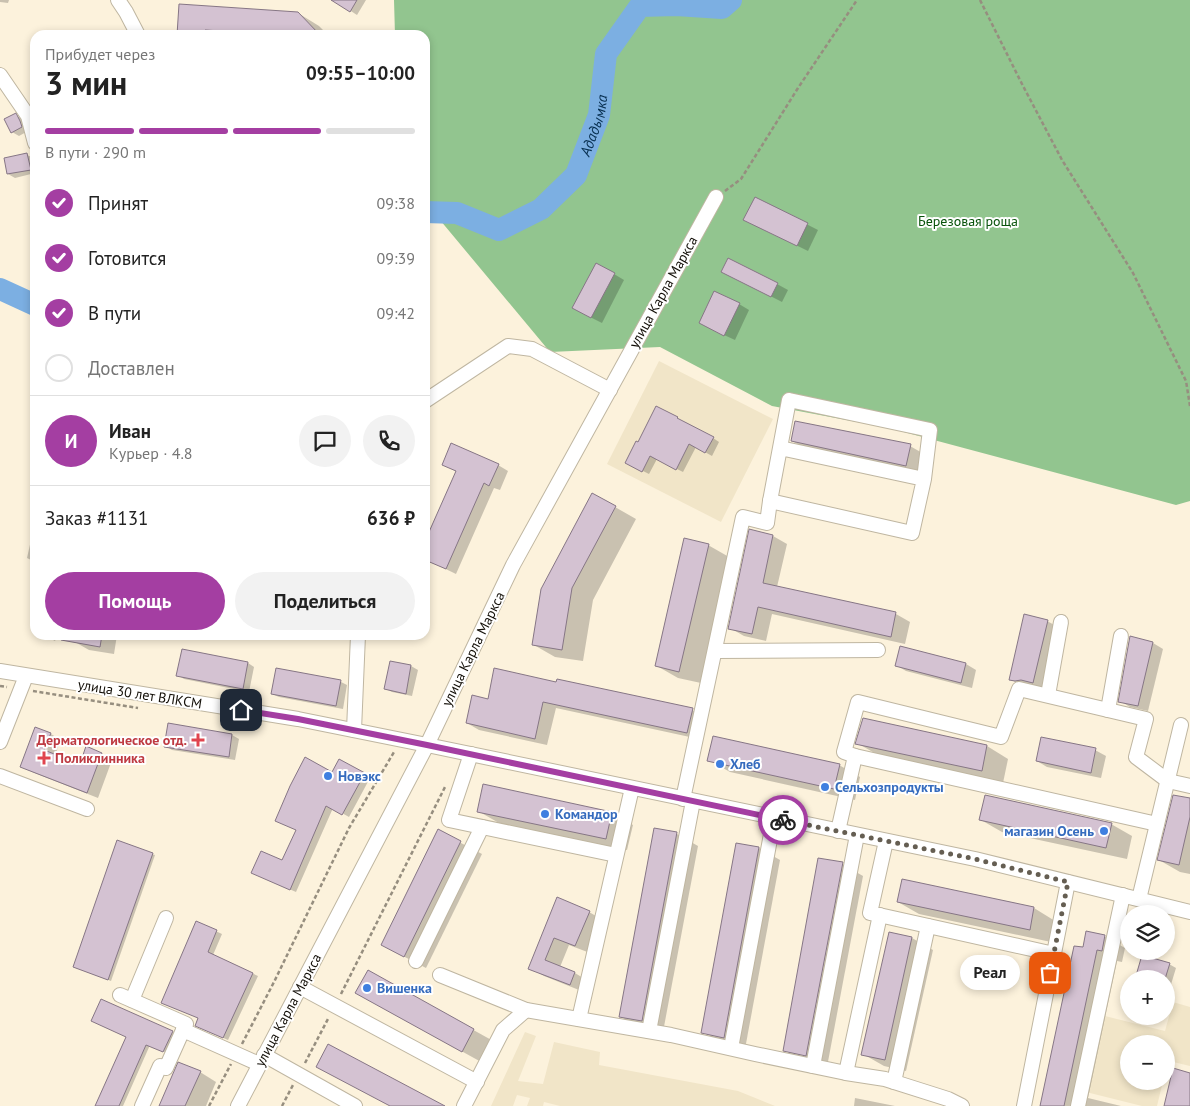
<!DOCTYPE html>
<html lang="ru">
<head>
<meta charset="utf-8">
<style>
	:root { --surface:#fff; --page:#f2f2f2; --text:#222; --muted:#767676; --line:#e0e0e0; --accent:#a43ea2 }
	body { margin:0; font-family:"PT Sans",sans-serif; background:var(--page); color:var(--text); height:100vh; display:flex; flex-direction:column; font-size:19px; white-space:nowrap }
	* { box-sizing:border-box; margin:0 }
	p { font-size:16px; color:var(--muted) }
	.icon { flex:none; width:28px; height:28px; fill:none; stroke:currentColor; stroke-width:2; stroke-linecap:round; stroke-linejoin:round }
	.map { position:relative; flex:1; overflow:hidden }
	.sheet { position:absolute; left:30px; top:30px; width:400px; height:610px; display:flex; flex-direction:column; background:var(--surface); border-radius:15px; box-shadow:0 2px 8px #0003 }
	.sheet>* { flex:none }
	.fabs { position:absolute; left:1120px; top:905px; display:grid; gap:10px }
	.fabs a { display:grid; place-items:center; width:55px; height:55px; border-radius:50%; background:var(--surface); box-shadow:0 2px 8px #0003; font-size:25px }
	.pin { position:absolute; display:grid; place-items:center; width:42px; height:42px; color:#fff; margin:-21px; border-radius:10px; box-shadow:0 2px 8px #0006 }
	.courier { position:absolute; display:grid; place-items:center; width:50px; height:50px; margin:-25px; border:4px solid #a43ea2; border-radius:50%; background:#fff; color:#222; box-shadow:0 1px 6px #0007 }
	.bubble { position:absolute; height:35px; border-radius:18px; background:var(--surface); box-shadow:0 2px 8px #0003; font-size:16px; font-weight:600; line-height:35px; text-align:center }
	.headline em { font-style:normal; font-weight:600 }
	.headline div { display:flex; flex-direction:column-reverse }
	.headline { display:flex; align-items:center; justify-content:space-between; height:85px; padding:0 15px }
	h1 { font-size:32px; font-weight:600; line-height:38px }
	.bar { display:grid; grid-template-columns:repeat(4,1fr); gap:8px 5px; align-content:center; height:60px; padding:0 15px }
	.bar i { height:6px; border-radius:4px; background:var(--line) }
	.bar .selected { background:var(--accent) }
	.bar p { grid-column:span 4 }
	.line { display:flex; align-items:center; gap:12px; padding:0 15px; border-top:1px solid var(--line) }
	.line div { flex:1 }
	.round { display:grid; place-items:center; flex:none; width:52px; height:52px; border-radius:26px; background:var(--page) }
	ol { padding:0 15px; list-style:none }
	li { display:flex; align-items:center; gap:15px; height:55px }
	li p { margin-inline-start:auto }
	li .icon { padding:5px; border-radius:50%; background:var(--accent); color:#fff; stroke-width:4 }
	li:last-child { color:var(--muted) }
	li i { width:28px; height:28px; border:2px solid var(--line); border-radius:50% }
	.primary-button { display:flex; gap:10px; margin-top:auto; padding:10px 15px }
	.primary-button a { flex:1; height:58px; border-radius:30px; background:var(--accent); color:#fff; font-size:20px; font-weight:600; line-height:58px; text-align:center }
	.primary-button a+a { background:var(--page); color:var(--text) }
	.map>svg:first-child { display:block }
	.built { fill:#f1e5c8 }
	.forest { fill:#92c58f }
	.shadow { fill:#0003 }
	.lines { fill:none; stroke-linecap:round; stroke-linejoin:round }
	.river { stroke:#7cafe2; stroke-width:22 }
	.building { fill:#d4c2d2; stroke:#867685 }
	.minor-casing { stroke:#bfb6a1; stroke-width:16 }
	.path { stroke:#968e7f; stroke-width:2.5; stroke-dasharray:4 2.5; stroke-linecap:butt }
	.minor { stroke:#fff; stroke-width:14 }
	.done { stroke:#655e52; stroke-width:5; stroke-dasharray:0 9 }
	.route { stroke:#a43ea2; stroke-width:6 }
	.health-dot { fill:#e0444e; stroke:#fff; stroke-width:2 }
	.shop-dot { fill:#3f7fe0; stroke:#fff; stroke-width:2 }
	.labels { text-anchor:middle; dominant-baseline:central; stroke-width:4; stroke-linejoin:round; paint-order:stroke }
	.park-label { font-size:14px; fill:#09530c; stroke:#fff }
	.street-label { font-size:14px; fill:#130f08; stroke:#fff }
	.health-label { font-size:14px; font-weight:bold; fill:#be3a42; stroke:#fff; text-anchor:end }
	.shop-label { font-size:14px; font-weight:bold; fill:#366cbe; stroke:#fff; text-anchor:start }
	.water-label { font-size:15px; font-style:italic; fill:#072f50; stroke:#fff }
</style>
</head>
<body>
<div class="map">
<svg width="1190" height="1106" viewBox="0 0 1190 1106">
	<rect width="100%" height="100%" fill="#fcf2dc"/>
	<!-- built -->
	<g class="built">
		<path d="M659,361L773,419L721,522L607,464Z"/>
		<path d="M1173,1002L1190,1007V1066L1169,1061L1166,1070V1044H1129V1081H1163L1157,1106H1142L1086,1092L1105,1016L1165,1031Z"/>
		<path d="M525,1032L536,1036L518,1081L543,1084L554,1042L600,1052L599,1065L738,1091L775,1106H560L544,1102L543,1106H527L530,1098L517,1095L513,1106H491Z"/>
	</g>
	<!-- forest -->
	<path class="forest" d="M394,0H1190V501L1176,505L889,428L772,406L660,347L550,352L425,202V35H395Z"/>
	<!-- shadow -->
	<g class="shadow">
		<path d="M0,0H9L8,3L0,2Z"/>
		<path d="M338,0H366L357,15L337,2Z"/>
		<path d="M180,6L298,13L319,26L328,35H178Z"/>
		<path d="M16,115L22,119L28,131L19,136L12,132Z"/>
		<path d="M27,155L34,158L35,173L15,178L8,174Z"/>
		<path d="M755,198L818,230L808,251L755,225Z"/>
		<path d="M614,274L624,280L602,323L584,314Z"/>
		<path d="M733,277L777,284L788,290L782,302Z"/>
		<path d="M739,304L749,310L735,340L711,329Z"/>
		<path d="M713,438L719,442L712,456L696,447L683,472L657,459L649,474L633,466L638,444Z"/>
		<path d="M792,441L910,446L924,454L920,473L806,449Z"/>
		<path d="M443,464L498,465L508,471L500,490L494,488L456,574L425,559V544L457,472Z"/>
		<path d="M615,507L636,519L593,600L583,661L555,657L534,645Z"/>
		<path d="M35,522V562L27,558Z"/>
		<path d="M750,531L773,536L787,544L777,587L896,614L910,622L905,644L772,614L766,641L744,636L730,628Z"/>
		<path d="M708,545L729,557L701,683L678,678L657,666Z"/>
		<path d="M35,590V630L33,629L31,607Z"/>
		<path d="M1047,621L1058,627L1044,688L1020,685L1010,679Z"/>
		<path d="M43,635H58L55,641Z"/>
		<path d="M76,635H117L114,654L89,650L75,642Z"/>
		<path d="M1153,643L1163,649L1148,711L1130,707L1120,701Z"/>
		<path d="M900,648L966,664L976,670L972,688L906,671L896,665Z"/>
		<path d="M391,662L411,666L418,670L412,696L392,692L386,689Z"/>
		<path d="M248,663L254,667L249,692L184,679L178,675Z"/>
		<path d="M277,670L341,682L347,685L343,709L279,697L272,694Z"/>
		<path d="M495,670L692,710L704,717L699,739L556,708L547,745L479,730L467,723L489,700Z"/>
		<path d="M864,719L987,746L1008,759L1003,783L878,755L857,743Z"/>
		<path d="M169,725L232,735L239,739L235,760L172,750L166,746Z"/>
		<path d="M51,734L61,740L55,755L80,765L87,748L102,754L112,760L98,798L32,772L22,766Z"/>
		<path d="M1095,750L1106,756L1101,778L1047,767L1037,761Z"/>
		<path d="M339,760L370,778L349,817L333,808L296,892L259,876L283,862Z"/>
		<path d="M709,760L839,765L860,777L855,800L730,772Z"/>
		<path d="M484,786L612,813L633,825L627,850L499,823L478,811Z"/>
		<path d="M1190,800V874L1180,872L1159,860Z"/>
		<path d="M981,820L1111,824L1132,836L1127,859L1002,832Z"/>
		<path d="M655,829L677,834L698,846L663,1032L642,1029L621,1017Z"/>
		<path d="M438,831L482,854L426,968L403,956Z"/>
		<path d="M759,848L780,860L745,1049L724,1044L703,1032Z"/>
		<path d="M152,854L155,855L111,981L74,967Z"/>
		<path d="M842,864L863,876L827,1067L805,1062L784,1050Z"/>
		<path d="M903,881L1034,908L1055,921L1051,942L919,914L898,902Z"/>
		<path d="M557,899L589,912L603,920L590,953L569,945L560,967L575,973L588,981L584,992L544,976L530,968Z"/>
		<path d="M196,922L222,934L213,955L258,976L228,1040L201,1028Z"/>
		<path d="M890,933L912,938L933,950L906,1071L884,1066L863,1054Z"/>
		<path d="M1104,936L1125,948L1122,962L1117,961L1088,1098L1121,1106H1042L1084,949Z"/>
		<path d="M1169,964L1176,968L1169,991L1166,990V979H1136Z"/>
		<path d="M369,972L495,1042L483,1063L378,1005Z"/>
		<path d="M172,1032L175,1034L167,1053L150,1045L123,1106H96L127,1036Z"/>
		<path d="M200,1072L216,1082L206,1106H160Z"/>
		<path d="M855,1098L895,1106H854Z"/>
	</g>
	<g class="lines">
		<!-- river -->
		<g class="river">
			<path id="s1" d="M425,212L457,213L499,230L541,209L576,175L599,115L606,54L640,6L676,5L722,8L731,0"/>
			<path d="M0,289L35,305"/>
		</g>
	</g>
	<!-- building -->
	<g class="building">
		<path d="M331,0H357L350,12Z"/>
		<path d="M179,4L298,12L320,35H283L205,30V35H177Z"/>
		<path d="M16,113L20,121L22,127L11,133L4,119Z"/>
		<path d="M27,153L31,170L7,174L4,158Z"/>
		<path d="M755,197L808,223L797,246L743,220Z"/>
		<path d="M728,258L778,283L771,297L721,272Z"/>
		<path d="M596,263L615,273L591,318L572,308Z"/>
		<path d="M714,291L740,303L724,336L699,323Z"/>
		<path d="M656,406L678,417L677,418L714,437L705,453L689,444L676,470L650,456L642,472L625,463L636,441L638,442Z"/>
		<path d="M795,421L911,444L906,466L791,441Z"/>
		<path d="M451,443L499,464L489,486L484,483L446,569L425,560V541L456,471L442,465Z"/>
		<path d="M592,493L616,506L572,588L562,650L532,645L541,589Z"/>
		<path d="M749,529L773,535L763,583L896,612L891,637L758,607L752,634L728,629Z"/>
		<path d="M684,538L709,544L679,672L655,666Z"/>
		<path d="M1024,614L1048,620L1033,683L1021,680L1015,681L1009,680Z"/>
		<path d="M62,635H102L100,647L61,640Z"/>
		<path d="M1130,636L1153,642L1138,706L1118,702Z"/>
		<path d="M900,646L966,663L961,683L895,666Z"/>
		<path d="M182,649L248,662L243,689L176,676Z"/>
		<path d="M390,661L411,665L406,694L384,689Z"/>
		<path d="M276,668L341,680L336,706L271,694Z"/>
		<path d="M494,668L556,682L557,679L693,708L687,733L543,702L535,739L466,723L472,695L488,699Z"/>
		<path d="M863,718L987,745L982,771L855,744Z"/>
		<path d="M168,723L232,734L229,757L164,747Z"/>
		<path d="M35,727L51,733L44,750L80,764L86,746L102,753L87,793L20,767Z"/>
		<path d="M713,736L840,764L834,789L707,761Z"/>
		<path d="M1041,737L1096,748L1091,773L1036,761Z"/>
		<path d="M305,757L332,772L339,759L365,773L342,815L326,806L290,890L251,873L261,851L282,860L296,830L275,821L290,786Z"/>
		<path d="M483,784L612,812L606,839L477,812Z"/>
		<path d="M985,795L1112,823L1106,848L979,820Z"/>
		<path d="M1173,795L1190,798V817L1179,865L1157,860Z"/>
		<path d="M654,828L677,832L642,1021L619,1017Z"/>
		<path d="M438,829L461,841L404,957L381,945Z"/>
		<path d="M117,840L153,853L108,980L73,967Z"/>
		<path d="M736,843L759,847L724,1038L701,1033Z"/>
		<path d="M818,858L843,862L806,1056L783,1051Z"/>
		<path d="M902,879L1034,907L1030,930L897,902Z"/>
		<path d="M557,897L590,911L575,946L554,938L545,960L575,972L570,985L528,969Z"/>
		<path d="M196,921L217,930L208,952L253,973L223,1038L195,1026L198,1018L161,1003Z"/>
		<path d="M1086,931L1105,935L1102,951L1097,950L1064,1106H1040L1074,946L1083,947Z"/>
		<path d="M889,932L912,937L885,1060L861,1055Z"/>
		<path d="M1142,955L1170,963L1165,979H1135Z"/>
		<path d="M368,970L474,1029L462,1052L355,993Z"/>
		<path d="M101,999L173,1031L163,1052L146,1045L119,1106H95L126,1037L91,1021Z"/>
		<path d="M328,1044L445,1106H390L316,1067Z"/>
		<path d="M178,1062L201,1071L185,1106H159Z"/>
		<path d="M1173,1068L1190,1073V1106H1164Z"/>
	</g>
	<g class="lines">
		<!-- minor casing -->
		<g class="minor-casing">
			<g id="minor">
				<path d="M118,0L126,12L138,35"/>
				<path d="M0,75L28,116L35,143"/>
				<path d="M425,401L508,346L532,349L610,390"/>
				<path d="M780,448L924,479L912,533L770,501L789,400L930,430L924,479"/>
				<path d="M715,651L878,650"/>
				<path d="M0,671L298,719L427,745L975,859L1190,912"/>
				<path d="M1048,695L1061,622"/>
				<path d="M1108,710L1121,636"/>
				<path d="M354,730L358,635"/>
				<path d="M0,742L26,676"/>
				<path d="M471,754L449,820L616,855"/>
				<path d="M855,756L1157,824"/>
				<path d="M0,776L87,809"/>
				<path d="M683,799L743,517L767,523L770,501"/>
				<path d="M838,831L855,756L844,752L858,702L1001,737L1019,689L1146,719L1136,757L1168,781L1190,786"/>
				<path d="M886,841L870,913L1054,954"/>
				<path d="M1139,899L1181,725"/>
				<path d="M416,961L482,827"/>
				<path d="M440,975L526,1010L671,1035L755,1054L846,1073L885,1079L948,1099L962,1106"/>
				<path d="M300,987L477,1082"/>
				<path d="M120,995L186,1024L183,1030"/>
				<path d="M132,1000L166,918"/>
				<path d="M579,1019L632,788"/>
				<path d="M649,1031L693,801"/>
				<path d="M731,1048L774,818"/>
				<path d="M264,1055L355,1106"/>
				<path d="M813,1066L857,835"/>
				<path d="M846,1073L880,915"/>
				<path d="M894,1082L928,926"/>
				<path d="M142,1106L160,1066L166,1068L183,1030L259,1064"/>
				<path d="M238,1106L427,745L513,565L716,197"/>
				<path d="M464,1106L503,1030L526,1010"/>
				<path d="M1024,1106L1068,882"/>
				<path d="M1078,1106L1123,895"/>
			</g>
		</g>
		<!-- path -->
		<g class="path">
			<path d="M980,0L1022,84L1062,160L1133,273L1186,381L1190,406"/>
			<path d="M725,191L741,179L798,88L857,0"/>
			<path d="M0,686L7,687"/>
			<path d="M33,691L138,708"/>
			<path d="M341,994L446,785"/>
			<path d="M242,1044L274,982L349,828L394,752"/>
			<path d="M305,1063L329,1017"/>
			<path d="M209,1106L231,1064"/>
			<path d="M282,1106L293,1085"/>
		</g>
		<!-- minor -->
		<use href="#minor" class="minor"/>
	</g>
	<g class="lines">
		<!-- done -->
		<path class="done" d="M783,820L975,859L1068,882L1050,973"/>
		<!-- route -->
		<path class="route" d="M241,710L298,719L427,745L783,820"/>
	</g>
	<!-- markers -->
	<g class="health-dot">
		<path d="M195.5 732.5h5v5h5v5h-5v5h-5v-5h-5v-5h5z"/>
		<path d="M41.5 750.5h5v5h5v5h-5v5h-5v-5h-5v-5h5z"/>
	</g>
	<g class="shop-dot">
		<circle cx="720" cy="764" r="5"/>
		<circle cx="328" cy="776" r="5"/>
		<circle cx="825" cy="787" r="5"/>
		<circle cx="545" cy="814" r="5"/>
		<circle cx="1104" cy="831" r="5"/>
		<circle cx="367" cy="988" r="5"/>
	</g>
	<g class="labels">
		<!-- park labels -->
		<g class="park-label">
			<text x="968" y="221">Березовая роща</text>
		</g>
		<!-- street labels -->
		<g class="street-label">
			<text transform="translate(663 292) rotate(-61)">улица Карла Маркса</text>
			<text transform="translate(473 649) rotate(-64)">улица Карла Маркса</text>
			<text transform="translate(140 694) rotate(9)">улица 30 лет ВЛКСМ</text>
			<text transform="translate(288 1010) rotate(-62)">улица Карла Маркса</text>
		</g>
		<!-- health labels -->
		<g class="health-label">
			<text x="187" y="740">Дерматологическое отд.</text>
			<text x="55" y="758" text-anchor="start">Поликлинника</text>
		</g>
		<!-- shop labels -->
		<g class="shop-label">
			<text x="730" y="764">Хлеб</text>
			<text x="338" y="776">Новэкс</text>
			<text x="835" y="787">Сельхозпродукты</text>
			<text x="555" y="814">Командор</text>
			<text x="1094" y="831" text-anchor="end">магазин Осень</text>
			<text x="377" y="988">Вишенка</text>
		</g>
		<!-- water labels -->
		<g class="water-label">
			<text stroke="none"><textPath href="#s1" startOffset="226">Ададымка</textPath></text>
		</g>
	</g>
</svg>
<div class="fabs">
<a><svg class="icon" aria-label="layers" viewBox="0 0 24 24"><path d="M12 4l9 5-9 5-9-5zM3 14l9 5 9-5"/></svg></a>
<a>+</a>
<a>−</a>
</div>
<div class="pin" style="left:1050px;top:973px;background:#ea580c"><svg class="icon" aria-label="bag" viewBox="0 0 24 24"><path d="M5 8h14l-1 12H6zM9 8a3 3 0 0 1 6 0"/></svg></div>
<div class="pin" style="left:241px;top:710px;background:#1f2937"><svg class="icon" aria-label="home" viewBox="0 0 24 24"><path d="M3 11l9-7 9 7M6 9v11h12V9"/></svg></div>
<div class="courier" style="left:783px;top:820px"><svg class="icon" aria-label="bike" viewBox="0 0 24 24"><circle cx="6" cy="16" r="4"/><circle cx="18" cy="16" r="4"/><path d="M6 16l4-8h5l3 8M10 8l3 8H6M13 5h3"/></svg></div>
<div class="bubble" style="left:960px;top:955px;width:60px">Реал</div>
<section class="sheet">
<div class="headline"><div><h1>3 мин</h1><p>Прибудет через</p></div><em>09:55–10:00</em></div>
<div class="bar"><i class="selected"></i><i class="selected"></i><i class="selected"></i><i></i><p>В пути · 290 m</p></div>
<ol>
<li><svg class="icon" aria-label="check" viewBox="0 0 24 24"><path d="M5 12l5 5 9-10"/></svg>Принят<p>09:38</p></li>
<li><svg class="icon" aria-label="check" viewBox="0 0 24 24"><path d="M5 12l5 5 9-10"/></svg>Готовится<p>09:39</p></li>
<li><svg class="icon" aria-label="check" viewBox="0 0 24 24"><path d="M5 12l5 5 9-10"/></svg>В пути<p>09:42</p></li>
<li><i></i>Доставлен</li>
</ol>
<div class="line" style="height:90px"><b class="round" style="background:var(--accent);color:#fff">И</b><div><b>Иван</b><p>Курьер · 4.8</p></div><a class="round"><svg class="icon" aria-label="chat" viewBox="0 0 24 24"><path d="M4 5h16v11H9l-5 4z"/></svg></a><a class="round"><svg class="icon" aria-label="phone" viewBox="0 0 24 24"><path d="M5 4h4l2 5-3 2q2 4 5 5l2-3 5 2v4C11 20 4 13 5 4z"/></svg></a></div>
<div class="line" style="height:65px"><div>Заказ #1131</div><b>636 ₽</b></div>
<div class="primary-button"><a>Помощь</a><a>Поделиться</a></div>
</section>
</div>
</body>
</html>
